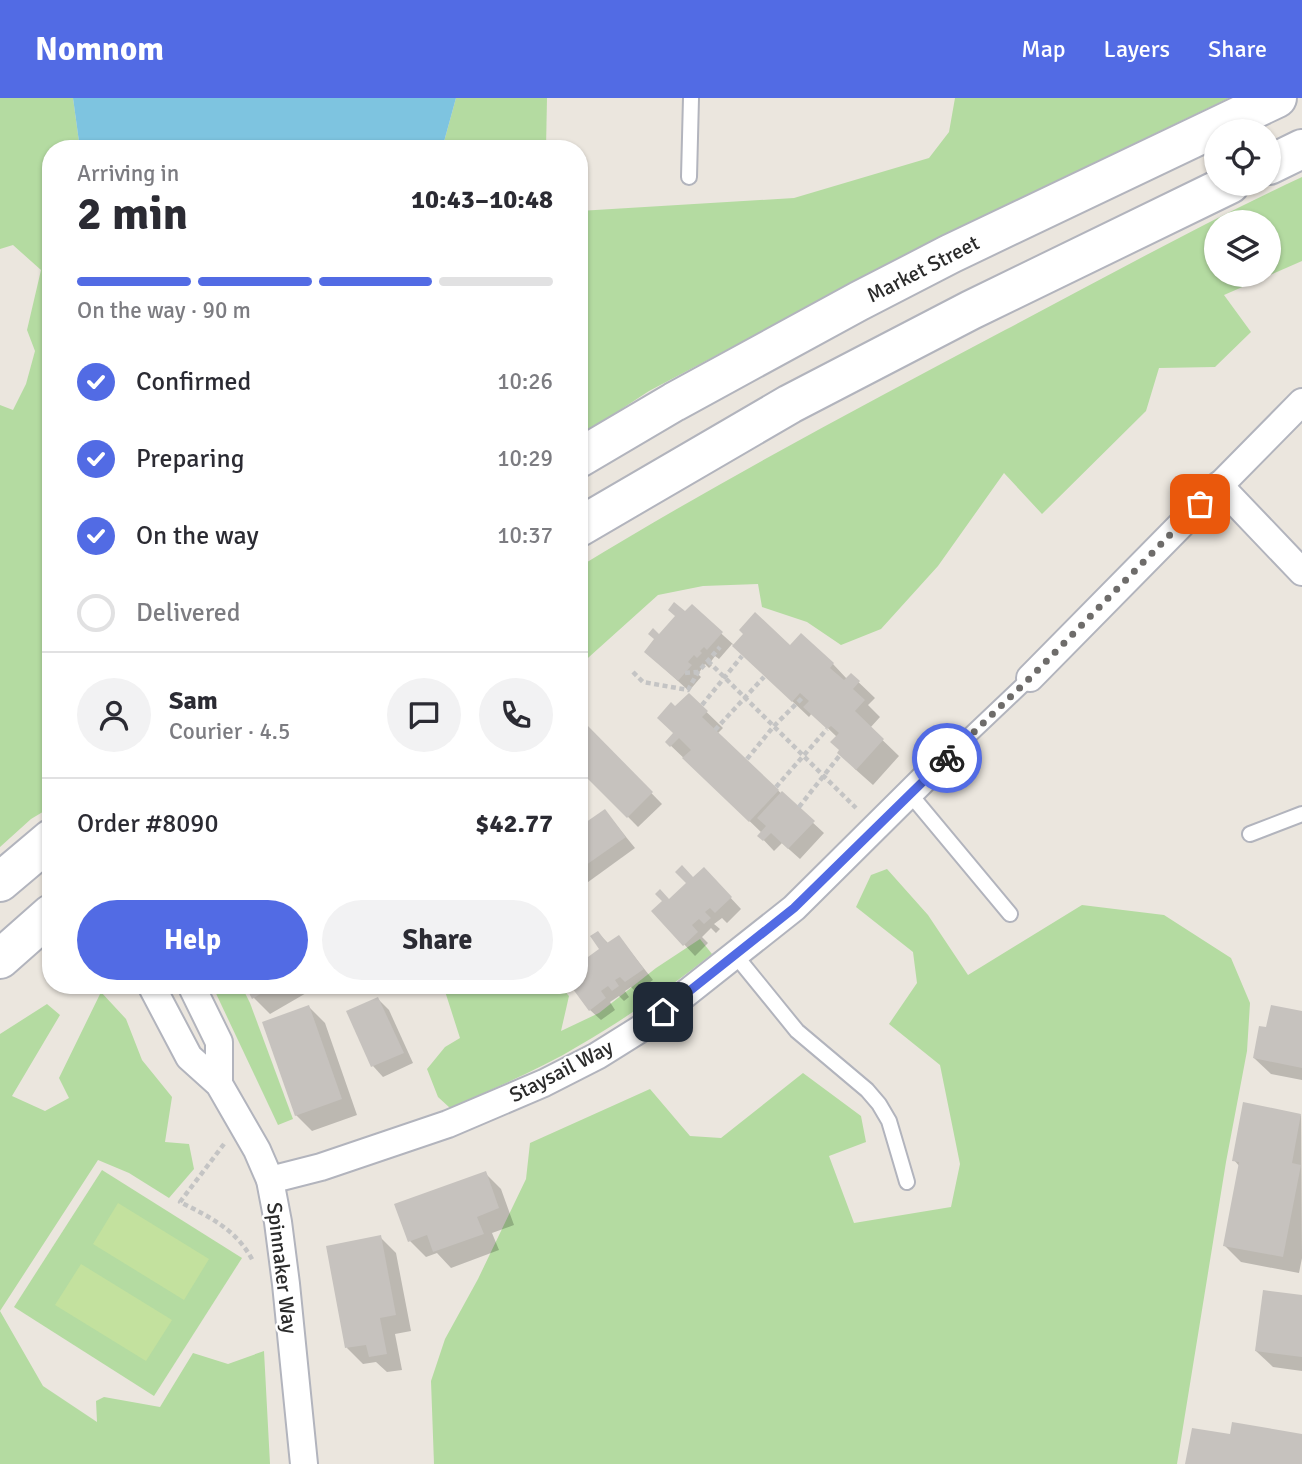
<!DOCTYPE html>
<html lang="en">
<head>
<meta charset="utf-8">
<style>
	:root { --surface:#fff; --page:#f2f2f3; --text:#2b2b33; --muted:#7c7c81; --line:#e1e1e2; --accent:#526be4 }
	body { margin:0; font-family:Signika,sans-serif; background:var(--page); color:var(--text); height:100vh; display:flex; flex-direction:column; font-size:26px; white-space:nowrap }
	* { box-sizing:border-box; margin:0 }
	p { font-size:23px; color:var(--muted) }
	.icon { flex:none; width:38px; height:38px; fill:none; stroke:currentColor; stroke-width:2; stroke-linecap:round; stroke-linejoin:round }
	.map { position:relative; flex:1; overflow:hidden }
	.panel { position:absolute; left:42px; top:42px; width:546px; height:854px; display:flex; flex-direction:column; background:var(--surface); border-radius:28px; box-shadow:0 2px 5px #0004 }
	.panel>* { flex:none }
	.tools { position:absolute; left:1204px; top:21px; display:grid; gap:14px }
	.tools a { display:grid; place-items:center; width:77px; height:77px; border-radius:50%; background:var(--surface); box-shadow:0 2px 5px #0004; font-size:35px }
	.pin { position:absolute; display:grid; place-items:center; width:60px; height:60px; color:#fff; margin:-30px; border-radius:14px; box-shadow:0 4px 10px #0006 }
	.courier { position:absolute; display:grid; place-items:center; width:70px; height:70px; margin:-35px; border:5px solid #526be4; border-radius:50%; background:#fff; color:#222; box-shadow:0 2px 9px #0007 }
	.head em { font-style:normal; font-weight:700 }
	.head div { display:flex; flex-direction:column-reverse }
	.head { display:flex; align-items:center; justify-content:space-between; height:119px; padding:0 35px }
	h1 { font-size:46px; font-weight:700; line-height:52px }
	.bar { display:grid; grid-template-columns:repeat(4,1fr); gap:10px 7px; align-content:center; height:84px; padding:0 35px }
	.bar i { height:9px; border-radius:5px; background:var(--line) }
	.bar .on { background:var(--accent) }
	.bar p { grid-column:span 4 }
	.line { display:flex; align-items:center; gap:18px; padding:0 35px; border-top:2px solid var(--line) }
	.line div { flex:1 }
	.round { display:grid; place-items:center; flex:none; width:74px; height:74px; border-radius:37px; background:var(--page) }
	ol { padding:0 35px; list-style:none }
	li { display:flex; align-items:center; gap:21px; height:77px }
	li p { margin-inline-start:auto }
	li .icon { padding:7px; border-radius:50%; background:var(--accent); color:#fff; stroke-width:4 }
	li:last-child { color:var(--muted) }
	li i { width:38px; height:38px; border:4px solid var(--line); border-radius:50% }
	.cta { display:flex; gap:14px; margin-top:auto; padding:14px 35px }
	.cta a { flex:1; height:80px; border-radius:42px; background:var(--accent); color:#fff; font-size:28px; font-weight:700; line-height:80px; text-align:center }
	.cta a+a { background:var(--page); color:var(--text) }
	header { display:flex; align-items:center; gap:42px; box-sizing:border-box; height:98px; padding:0 35px; background:var(--accent); color:#fff }
	header strong { font-size:33px }
	nav { display:flex; gap:38px; margin-inline-start:auto; font-size:24px }
	.map>svg:first-child { display:block }
	.green { fill:#b4dba1; fill-rule:evenodd }
	.pitch { fill:#c3e19e }
	.water { fill:#7ec4e0 }
	.shadow { fill:#0003 }
	.building { fill:#c6c2be }
	.lines { fill:none; stroke-linecap:round; stroke-linejoin:round }
	.lane-casing { stroke:#b2b4bd; stroke-width:18 }
	.street-casing { stroke:#b2b4bd; stroke-width:30 }
	.secondary-casing { stroke:#b2b4bd; stroke-width:42 }
	.path { stroke:#c4c4c4; stroke-width:4.5; stroke-dasharray:5 3.5; stroke-linecap:butt }
	.lane { stroke:#fff; stroke-width:14 }
	.street { stroke:#fff; stroke-width:26 }
	.secondary { stroke:#fff; stroke-width:38 }
	.done { stroke:#6e6c6a; stroke-width:7; stroke-dasharray:0 12.6 }
	.route { stroke:#526be4; stroke-width:9 }
	.labels { text-anchor:middle; dominant-baseline:central; stroke-width:5; stroke-linejoin:round; paint-order:stroke }
	.street-label { font-size:21px; fill:#2b2b2b; stroke:#fff }
</style>
</head>
<body>
<header>
<strong>Nomnom</strong>
<nav><a>Map</a><a>Layers</a><a>Share</a></nav>
</header>
<div class="map">
<svg width="1302" height="1366" viewBox="0 0 1302 1366">
	<rect width="100%" height="100%" fill="#ebe6de"/>
	<!-- green -->
	<g class="green">
		<path d="M0,0H73L80,51H51V709L31,721L0,749V307L13,312L26,286L35,253L27,232L41,172L13,147L0,151Z"/>
		<path d="M456,0H547L546,51H442Z"/>
		<path d="M955,0H1229L950,134L649,293L579,339V113L794,100L929,60L949,34Z"/>
		<path d="M1302,79V163L1224,197L1251,234L1215,269L1159,270L1146,313L1042,416L1004,375L938,468L881,531L841,547L807,524L762,509L758,486L703,488L658,497L579,568V469C718,384 862,308 1005,232C1104,180 1201,126 1302,79ZM1216,124H1269V177H1216Z"/>
		<path d="M887,771L928,817L968,877L1082,807L1164,817L1231,860L1250,905L1247,953L1226,1064L1177,1366H434L431,1283L445,1241L478,1181L526,1081L530,1045L650,991L690,1038L721,1040L803,975L861,1018L866,1044L829,1058L854,1125L951,1109L960,1066L940,967L889,926L917,885L913,854L856,809L871,777Z"/>
		<path d="M700,841L712,856C670,889 627,920 580,947C539,972 494,990 450,1010L438,999L427,971L445,949L460,940L443,887H559L569,898L561,933L599,915L656,870Z"/>
		<path d="M212,887H241L250,905L293,1021L278,1027Z"/>
		<path d="M101,894L126,921L142,962L172,999L165,1044L189,1046L194,1071L169,1100L129,1075L98,1062L0,1213L43,1288L97,1324L96,1303L104,1299L160,1309L193,1255L228,1266L264,1253L270,1366H0V936L47,906L60,917L12,998L45,1013L69,1000L59,980Z"/>
		<path d="M102,1072L242,1160L154,1298L14,1209Z"/>
	</g>
	<!-- pitch -->
	<g class="pitch">
		<path d="M118,1105L209,1161L184,1202L93,1146Z"/>
		<path d="M81,1166L172,1222L146,1263L55,1207Z"/>
	</g>
	<!-- water -->
	<path class="water" d="M73,0H456L442,51H80Z"/>
	<!-- shadow -->
	<g class="shadow">
		<path d="M692,509L735,548L790,550L833,566L847,581L851,577L875,600L868,607L880,619L870,630L899,658L873,687L855,671L842,653L837,639L812,615L809,619L732,546L719,561L715,558L710,565L712,567L709,570L705,566L698,576L701,579L689,593L657,564L659,538Z"/>
		<path d="M689,597L723,630L717,636L824,735L800,761L782,745L774,753L760,738L762,735L667,644L675,636L676,611Z"/>
		<path d="M586,628L662,706L638,729L579,669Z"/>
		<path d="M605,713L635,750L584,787L579,783V732Z"/>
		<path d="M693,781L714,782L741,811L727,825L722,820L714,826L720,831L716,835L711,830L702,839L708,845L695,858L653,813L670,803Z"/>
		<path d="M598,835L609,846L619,839L653,882L636,894L631,889L625,893L629,899L624,903L619,898L610,904L615,912L601,922L590,912L579,887V862L583,865L602,851Z"/>
		<path d="M247,887H305L308,894L270,916L254,900Z"/>
		<path d="M378,901L389,912L413,965L383,979L373,968Z"/>
		<path d="M309,909L325,925L357,1017L312,1033L296,1017Z"/>
		<path d="M1302,915V982L1271,976L1254,960L1268,932Z"/>
		<path d="M1301,1017L1302,1160L1299,1175L1241,1164L1225,1148L1240,1069L1234,1062Z"/>
		<path d="M485,1075L501,1091L514,1127L492,1135L499,1152L451,1170L437,1155L426,1159L410,1143Z"/>
		<path d="M380,1139L396,1155L411,1233L395,1236L402,1272L387,1274L376,1264L363,1266L347,1250Z"/>
		<path d="M1302,1199V1273L1273,1269L1256,1253Z"/>
	</g>
	<!-- building -->
	<g class="building">
		<path d="M674,504L685,513L692,506L723,534L707,552L704,549L700,553L702,555L697,560L694,557L688,564L692,567L678,583L644,554L654,541L648,536L653,530L659,536L675,518L668,512Z"/>
		<path d="M755,514L790,547L801,535L834,565L830,570L844,582L851,575L860,583L853,591L865,602L855,613L884,641L856,672L837,655L839,652L830,644L839,635L831,628L827,631L803,609L809,603L800,595L792,604L732,548L743,536L739,532Z"/>
		<path d="M689,595L708,613L702,619L779,692L749,724L682,660L691,652L679,640L670,649L665,644L673,635L657,620L671,604L675,608Z"/>
		<path d="M586,626L653,694L627,720L579,672V633Z"/>
		<path d="M782,693L815,723L788,751L771,735L763,743L757,738L766,728L757,720Z"/>
		<path d="M605,711L626,739L579,772V729Z"/>
		<path d="M682,767L693,779L704,769L732,799L715,815L710,810L705,814L711,820L704,826L699,821L692,827L698,834L683,848L651,813L662,803L655,796L660,791L669,801L686,785L675,774Z"/>
		<path d="M598,833L607,845L619,837L644,871L625,884L620,879L615,882L619,888L612,893L608,888L601,893L606,900L589,913L570,887H579V862L581,864L599,851L590,838Z"/>
		<path d="M245,887H276L252,901Z"/>
		<path d="M378,899L404,955L371,969L346,913Z"/>
		<path d="M309,907L342,1001L295,1018L262,924Z"/>
		<path d="M1271,907L1302,913V970L1253,960L1259,928L1266,929Z"/>
		<path d="M1243,1004L1301,1016L1292,1065L1301,1067L1283,1159L1223,1148L1239,1064L1232,1063Z"/>
		<path d="M486,1073L499,1110L477,1119L484,1136L433,1154L427,1137L408,1144L394,1106Z"/>
		<path d="M381,1137L396,1217L380,1220L387,1256L369,1259L366,1247L345,1250L326,1148Z"/>
		<path d="M1263,1192L1302,1197V1259L1255,1253Z"/>
		<path d="M1232,1324L1302,1336V1366H1185L1192,1330L1230,1336Z"/>
	</g>
	<g class="lines">
		<!-- lane casing -->
		<g class="lane-casing">
			<g id="lane">
				<path d="M689,79L691,0"/>
				<path d="M932,673L1030,580"/>
				<path d="M910,696L1010,816"/>
				<path d="M1250,736L1302,716"/>
				<path d="M736,858L797,933L867,992L879,1006L889,1023L907,1084"/>
			</g>
		</g>
		<!-- street casing -->
		<g class="street-casing">
			<g id="street">
				<path d="M1219,387L1302,474"/>
				<path d="M1030,580L1302,304"/>
				<path d="M151,887L189,959L219,986L257,1052L270,1082L278,1124L286,1186L304,1366"/>
				<path d="M191,887L219,944V986"/>
				<path d="M270,1082L321,1069L448,1026L544,985L597,958L645,928L794,810L932,673"/>
			</g>
		</g>
		<!-- secondary casing -->
		<g class="secondary-casing">
			<g id="secondary">
				<path d="M1269,67L1302,51"/>
				<path d="M579,360L674,304L859,203L950,156L1277,0"/>
				<path d="M579,429L790,306L971,212L1230,86"/>
				<path d="M0,784L51,741"/>
				<path d="M0,861L51,816"/>
			</g>
		</g>
		<!-- path -->
		<g class="path">
			<path d="M708,563L856,710"/>
			<path d="M633,574L643,584L688,592L698,574L720,549"/>
			<path d="M685,575L698,574"/>
			<path d="M702,607L742,558"/>
			<path d="M715,632L764,579"/>
			<path d="M747,661L774,628L804,598"/>
			<path d="M776,689L827,631"/>
			<path d="M799,709L840,657"/>
			<path d="M224,1046L180,1104C210,1119 237,1132 253,1163"/>
		</g>
		<!-- lane -->
		<use href="#lane" class="lane"/>
		<!-- street -->
		<use href="#street" class="street"/>
		<!-- secondary -->
		<use href="#secondary" class="secondary"/>
	</g>
	<g class="lines">
		<!-- done -->
		<path class="done" d="M947,660L1030,580L1200,406"/>
		<!-- route -->
		<path class="route" d="M663,914L794,810L947,660"/>
	</g>
	<g class="labels">
		<!-- street labels -->
		<g class="street-label">
			<text transform="translate(923 171) rotate(-27)">Market Street</text>
			<text transform="translate(561 973) rotate(-27)">Staysail Way</text>
			<text transform="translate(282 1170) rotate(83)">Spinnaker Way</text>
		</g>
	</g>
</svg>
<div class="tools">
<a><svg class="icon" aria-label="locate" viewBox="0 0 24 24"><circle cx="12" cy="12" r="6"/><path d="M12 2v4M12 18v4M2 12h4M18 12h4"/></svg></a>
<a><svg class="icon" aria-label="layers" viewBox="0 0 24 24"><path d="M12 4l9 5-9 5-9-5zM3 14l9 5 9-5"/></svg></a>
</div>
<div class="pin" style="left:1200px;top:406px;background:#ea580c"><svg class="icon" aria-label="bag" viewBox="0 0 24 24"><path d="M5 8h14l-1 12H6zM9 8a3 3 0 0 1 6 0"/></svg></div>
<div class="pin" style="left:663px;top:914px;background:#1f2937"><svg class="icon" aria-label="home" viewBox="0 0 24 24"><path d="M3 11l9-7 9 7M6 9v11h12V9"/></svg></div>
<div class="courier" style="left:947px;top:660px"><svg class="icon" aria-label="bike" viewBox="0 0 24 24"><circle cx="6" cy="16" r="4"/><circle cx="18" cy="16" r="4"/><path d="M6 16l4-8h5l3 8M10 8l3 8H6M13 5h3"/></svg></div>
<section class="panel">
<div class="head"><div><h1>2 min</h1><p>Arriving in</p></div><em>10:43–10:48</em></div>
<div class="bar"><i class="on"></i><i class="on"></i><i class="on"></i><i></i><p>On the way · 90 m</p></div>
<ol>
<li><svg class="icon" aria-label="check" viewBox="0 0 24 24"><path d="M5 12l5 5 9-10"/></svg>Confirmed<p>10:26</p></li>
<li><svg class="icon" aria-label="check" viewBox="0 0 24 24"><path d="M5 12l5 5 9-10"/></svg>Preparing<p>10:29</p></li>
<li><svg class="icon" aria-label="check" viewBox="0 0 24 24"><path d="M5 12l5 5 9-10"/></svg>On the way<p>10:37</p></li>
<li><i></i>Delivered</li>
</ol>
<div class="line" style="height:126px"><a class="round"><svg class="icon" aria-label="person" viewBox="0 0 24 24"><circle cx="12" cy="8" r="4"/><path d="M4 21q1-7 8-7t8 7"/></svg></a><div><b>Sam</b><p>Courier · 4.5</p></div><a class="round"><svg class="icon" aria-label="chat" viewBox="0 0 24 24"><path d="M4 5h16v11H9l-5 4z"/></svg></a><a class="round"><svg class="icon" aria-label="phone" viewBox="0 0 24 24"><path d="M5 4h4l2 5-3 2q2 4 5 5l2-3 5 2v4C11 20 4 13 5 4z"/></svg></a></div>
<div class="line" style="height:91px"><div>Order #8090</div><b>$42.77</b></div>
<div class="cta"><a>Help</a><a>Share</a></div>
</section>
</div>
</body>
</html>
